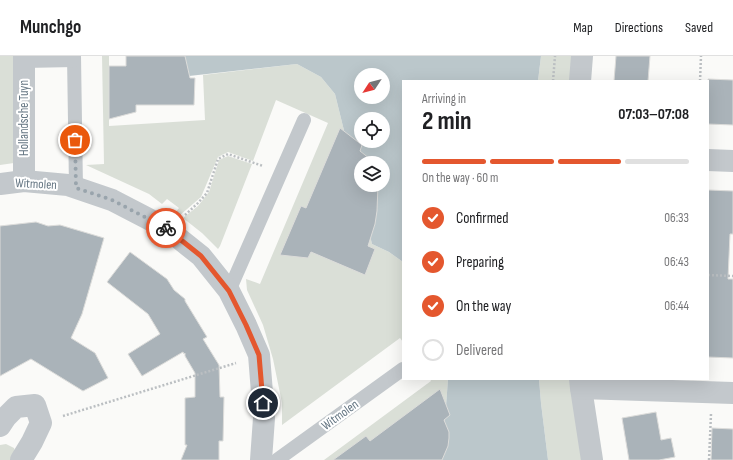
<!DOCTYPE html>
<html lang="en">
<head>
<meta charset="utf-8">
<style>
	:root { --surface:#fff; --page:#f6f6f6; --text:#202124; --muted:#757577; --line:#e0e0e0; --accent:#e4572e }
	body { margin:0; font-family:"Sofia Sans Condensed",sans-serif; background:var(--page); color:var(--text); height:100vh; display:flex; flex-direction:column; font-size:15px; white-space:nowrap }
	* { box-sizing:border-box; margin:0 }
	p { font-size:13px; color:var(--muted) }
	.icon { flex:none; width:22px; height:22px; fill:none; stroke:currentColor; stroke-width:2; stroke-linecap:round; stroke-linejoin:round }
	.map { position:relative; flex:1; overflow:hidden }
	.details { position:absolute; left:402px; top:24px; width:307px; height:300px; display:flex; flex-direction:column; background:var(--surface); border-radius:0px; box-shadow:0 4px 16px #0002 }
	.details>* { flex:none }
	.needle { width:26px; rotate:234deg }
	.fabs { position:absolute; left:354px; top:12px; display:grid; gap:8px }
	.fabs a { display:grid; place-items:center; width:36px; height:36px; border-radius:50%; background:var(--surface); box-shadow:0 4px 16px #0002; font-size:20px }
	.pin { position:absolute; display:grid; place-items:center; width:34px; height:34px; color:#fff; margin:-17px; border:2px solid #fff; border-radius:50%; box-shadow:0 1px 4px #0007 }
	.courier { position:absolute; display:grid; place-items:center; width:40px; height:40px; margin:-20px; border:3px solid #e4572e; border-radius:50%; background:#fff; color:#222; box-shadow:0 1px 5px #0007 }
	.head em { font-style:normal; font-weight:700 }
	.head div { display:flex; flex-direction:column-reverse }
	.head { display:flex; align-items:center; justify-content:space-between; height:68px; padding:0 20px }
	h1 { font-size:26px; font-weight:700; line-height:30px }
	.bar { display:grid; grid-template-columns:repeat(4,1fr); gap:6px 4px; align-content:center; height:48px; padding:0 20px }
	.bar i { height:5px; border-radius:3px; background:var(--line) }
	.bar .current { background:var(--accent) }
	.bar p { grid-column:span 4 }
	ol { padding:0 20px; list-style:none }
	li { display:flex; align-items:center; gap:12px; height:44px }
	li p { margin-inline-start:auto }
	li .icon { padding:4px; border-radius:50%; background:var(--accent); color:#fff; stroke-width:4 }
	li:last-child { color:var(--muted) }
	li i { width:22px; height:22px; border:2px solid var(--line); border-radius:50% }
	header { display:flex; align-items:center; gap:24px; box-sizing:border-box; height:56px; padding:0 20px; background:var(--surface); border-bottom:1px solid var(--line) }
	header strong { font-size:19px }
	nav { display:flex; gap:22px; margin-inline-start:auto; font-size:14px }
	.map>svg:first-child { display:block }
	.green { fill:#dadfd7 }
	.water { fill:#bbc7cb; fill-rule:evenodd }
	.building { fill:#aab3b9; stroke:#dcdcda }
	.lines { fill:none; stroke-linecap:round; stroke-linejoin:round }
	.path { stroke:#bbbfc2; stroke-width:2.5; stroke-dasharray:2 2; stroke-linecap:butt }
	.lane { stroke:#c3c8cc; stroke-width:14 }
	.street { stroke:#c3c8cc; stroke-width:22 }
	.done { stroke:#99a4ac; stroke-width:4; stroke-dasharray:0 7.2 }
	.route { stroke:#e4572e; stroke-width:5 }
	.labels { text-anchor:middle; dominant-baseline:central; stroke-width:4; stroke-linejoin:round; paint-order:stroke }
	.street-label { font-size:13px; fill:#657683; stroke:#fff }
</style>
</head>
<body>
<header>
<strong>Munchgo</strong>
<nav><a>Map</a><a>Directions</a><a>Saved</a></nav>
</header>
<div class="map">
<svg width="733" height="404" viewBox="0 0 733 404">
	<rect width="100%" height="100%" fill="#fafaf8"/>
	<!-- green -->
	<g class="green">
		<path d="M0,0H16L14,107L0,109Z"/>
		<path d="M102,0H109V70L205,64L203,19L297,8L321,21L335,38L372,188L389,196L403,206V286L400,282L282,369V347L273,303L263,269L247,234L246,223L260,228L328,67L276,44L253,105L228,96L218,101L201,141L179,160L175,157L179,152L167,143L162,148L149,138L86,109L104,108Z"/>
		<path d="M541,0H573L571,25H538Z"/>
		<path d="M228,100L252,108L220,190L218,193L202,177L183,162L198,150L209,136L219,104Z"/>
		<path d="M430,323H448L443,391L436,404H324L431,325Z"/>
		<path d="M539,323H574L584,404H548L541,347Z"/>
		<path d="M6,388L14,392L17,401L15,404H0V389Z"/>
	</g>
	<!-- water -->
	<g class="water">
		<path d="M179,0H541L538,25H403V206L389,196L372,188L335,38L321,21L297,8L189,20ZM361,19H383V41H361ZM361,63H383V85H361ZM361,107H383V129H361Z"/>
		<path d="M448,323H539L541,347L548,404H436L443,391Z"/>
	</g>
	<!-- building -->
	<g class="building">
		<path d="M126,0H185L190,22H195L194,49H136V56L109,63V10H126Z"/>
		<path d="M616,0H650L648,25H614Z"/>
		<path d="M708,23L733,24V69L708,68Z"/>
		<path d="M340,72L362,89L360,95L370,103L372,107H361V129H378L377,155L375,168L368,190L375,193L365,219L311,196L308,202L280,199L301,150L306,152Z"/>
		<path d="M708,134L733,135V178H730L728,223H733V302L708,301Z"/>
		<path d="M36,166L48,170L60,169L104,182L82,258L71,282L95,297L108,322L83,335L31,303L0,320V170Z"/>
		<path d="M130,196L167,223L174,234L185,243V245L207,281L203,283L219,309L220,341H224L223,385H219V404H181L187,389H185V342L195,341V317L185,300V297L184,298L183,296L142,320L128,298L160,278L148,258L107,226Z"/>
		<path d="M440,333L450,359L444,364L449,376V382L448,390L442,404H333L366,380L370,385Z"/>
		<path d="M656,356L661,384L671,382L675,401L659,404H629L622,362Z"/>
		<path d="M712,372L733,373V404H711Z"/>
	</g>
	<g class="lines">
		<!-- path -->
		<g class="path">
			<path d="M553,25L555,0"/>
			<path d="M700,25L701,0"/>
			<path d="M185,159L197,148L207,137L218,103L228,98L263,110"/>
			<path d="M708,219L733,220"/>
			<path d="M63,360L236,307"/>
			<path d="M709,404L711,358"/>
		</g>
		<!-- lane -->
		<g class="lane">
			<path d="M74,0L76,132"/>
			<path d="M24,5L74,4"/>
			<path d="M229,235L304,64"/>
			<path d="M277,404L403,313"/>
		</g>
		<!-- street -->
		<g class="street">
			<path d="M580,25L582,0"/>
			<path d="M708,104L733,105"/>
			<path d="M24,125V0"/>
			<path d="M0,128L24,125L68,129L112,144L166,172L201,200L229,235L246,269L259,299L264,362L261,404"/>
			<path d="M580,323L581,332L592,404"/>
			<path d="M581,332L733,337"/>
			<path d="M0,370L6,361L16,351L35,349L41,367L32,386L21,404"/>
		</g>
	</g>
	<g class="lines">
		<!-- done -->
		<path class="done" d="M75,84L76,132L112,144L166,172"/>
		<!-- route -->
		<path class="route" d="M166,172L201,200L229,235L246,269L259,299L263,347"/>
	</g>
	<g class="labels">
		<!-- street labels -->
		<g class="street-label">
			<text transform="translate(24 62) rotate(-90)">Hollandsche Tuyn</text>
			<text transform="translate(36 128) rotate(3)">Witmolen</text>
			<text transform="translate(340 359) rotate(-36)">Witmolen</text>
		</g>
	</g>
</svg>
<div class="fabs">
<a><svg class="needle" viewBox="-14 -14 28 28"><path d="M0-13l5 13h-10z" fill="#e53935"/><path d="M0 13l5-13h-10z" fill="#757577"/></svg></a>
<a><svg class="icon" aria-label="locate" viewBox="0 0 24 24"><circle cx="12" cy="12" r="6"/><path d="M12 2v4M12 18v4M2 12h4M18 12h4"/></svg></a>
<a><svg class="icon" aria-label="layers" viewBox="0 0 24 24"><path d="M12 4l9 5-9 5-9-5zM3 14l9 5 9-5"/></svg></a>
</div>
<div class="pin" style="left:75px;top:84px;background:#ea580c"><svg class="icon" aria-label="bag" viewBox="0 0 24 24"><path d="M5 8h14l-1 12H6zM9 8a3 3 0 0 1 6 0"/></svg></div>
<div class="pin" style="left:263px;top:347px;background:#1f2937"><svg class="icon" aria-label="home" viewBox="0 0 24 24"><path d="M3 11l9-7 9 7M6 9v11h12V9"/></svg></div>
<div class="courier" style="left:166px;top:172px"><svg class="icon" aria-label="bike" viewBox="0 0 24 24"><circle cx="6" cy="16" r="4"/><circle cx="18" cy="16" r="4"/><path d="M6 16l4-8h5l3 8M10 8l3 8H6M13 5h3"/></svg></div>
<section class="details">
<div class="head"><div><h1>2 min</h1><p>Arriving in</p></div><em>07:03–07:08</em></div>
<div class="bar"><i class="current"></i><i class="current"></i><i class="current"></i><i></i><p>On the way · 60 m</p></div>
<ol>
<li><svg class="icon" aria-label="check" viewBox="0 0 24 24"><path d="M5 12l5 5 9-10"/></svg>Confirmed<p>06:33</p></li>
<li><svg class="icon" aria-label="check" viewBox="0 0 24 24"><path d="M5 12l5 5 9-10"/></svg>Preparing<p>06:43</p></li>
<li><svg class="icon" aria-label="check" viewBox="0 0 24 24"><path d="M5 12l5 5 9-10"/></svg>On the way<p>06:44</p></li>
<li><i></i>Delivered</li>
</ol>
</section>
</div>
</body>
</html>
